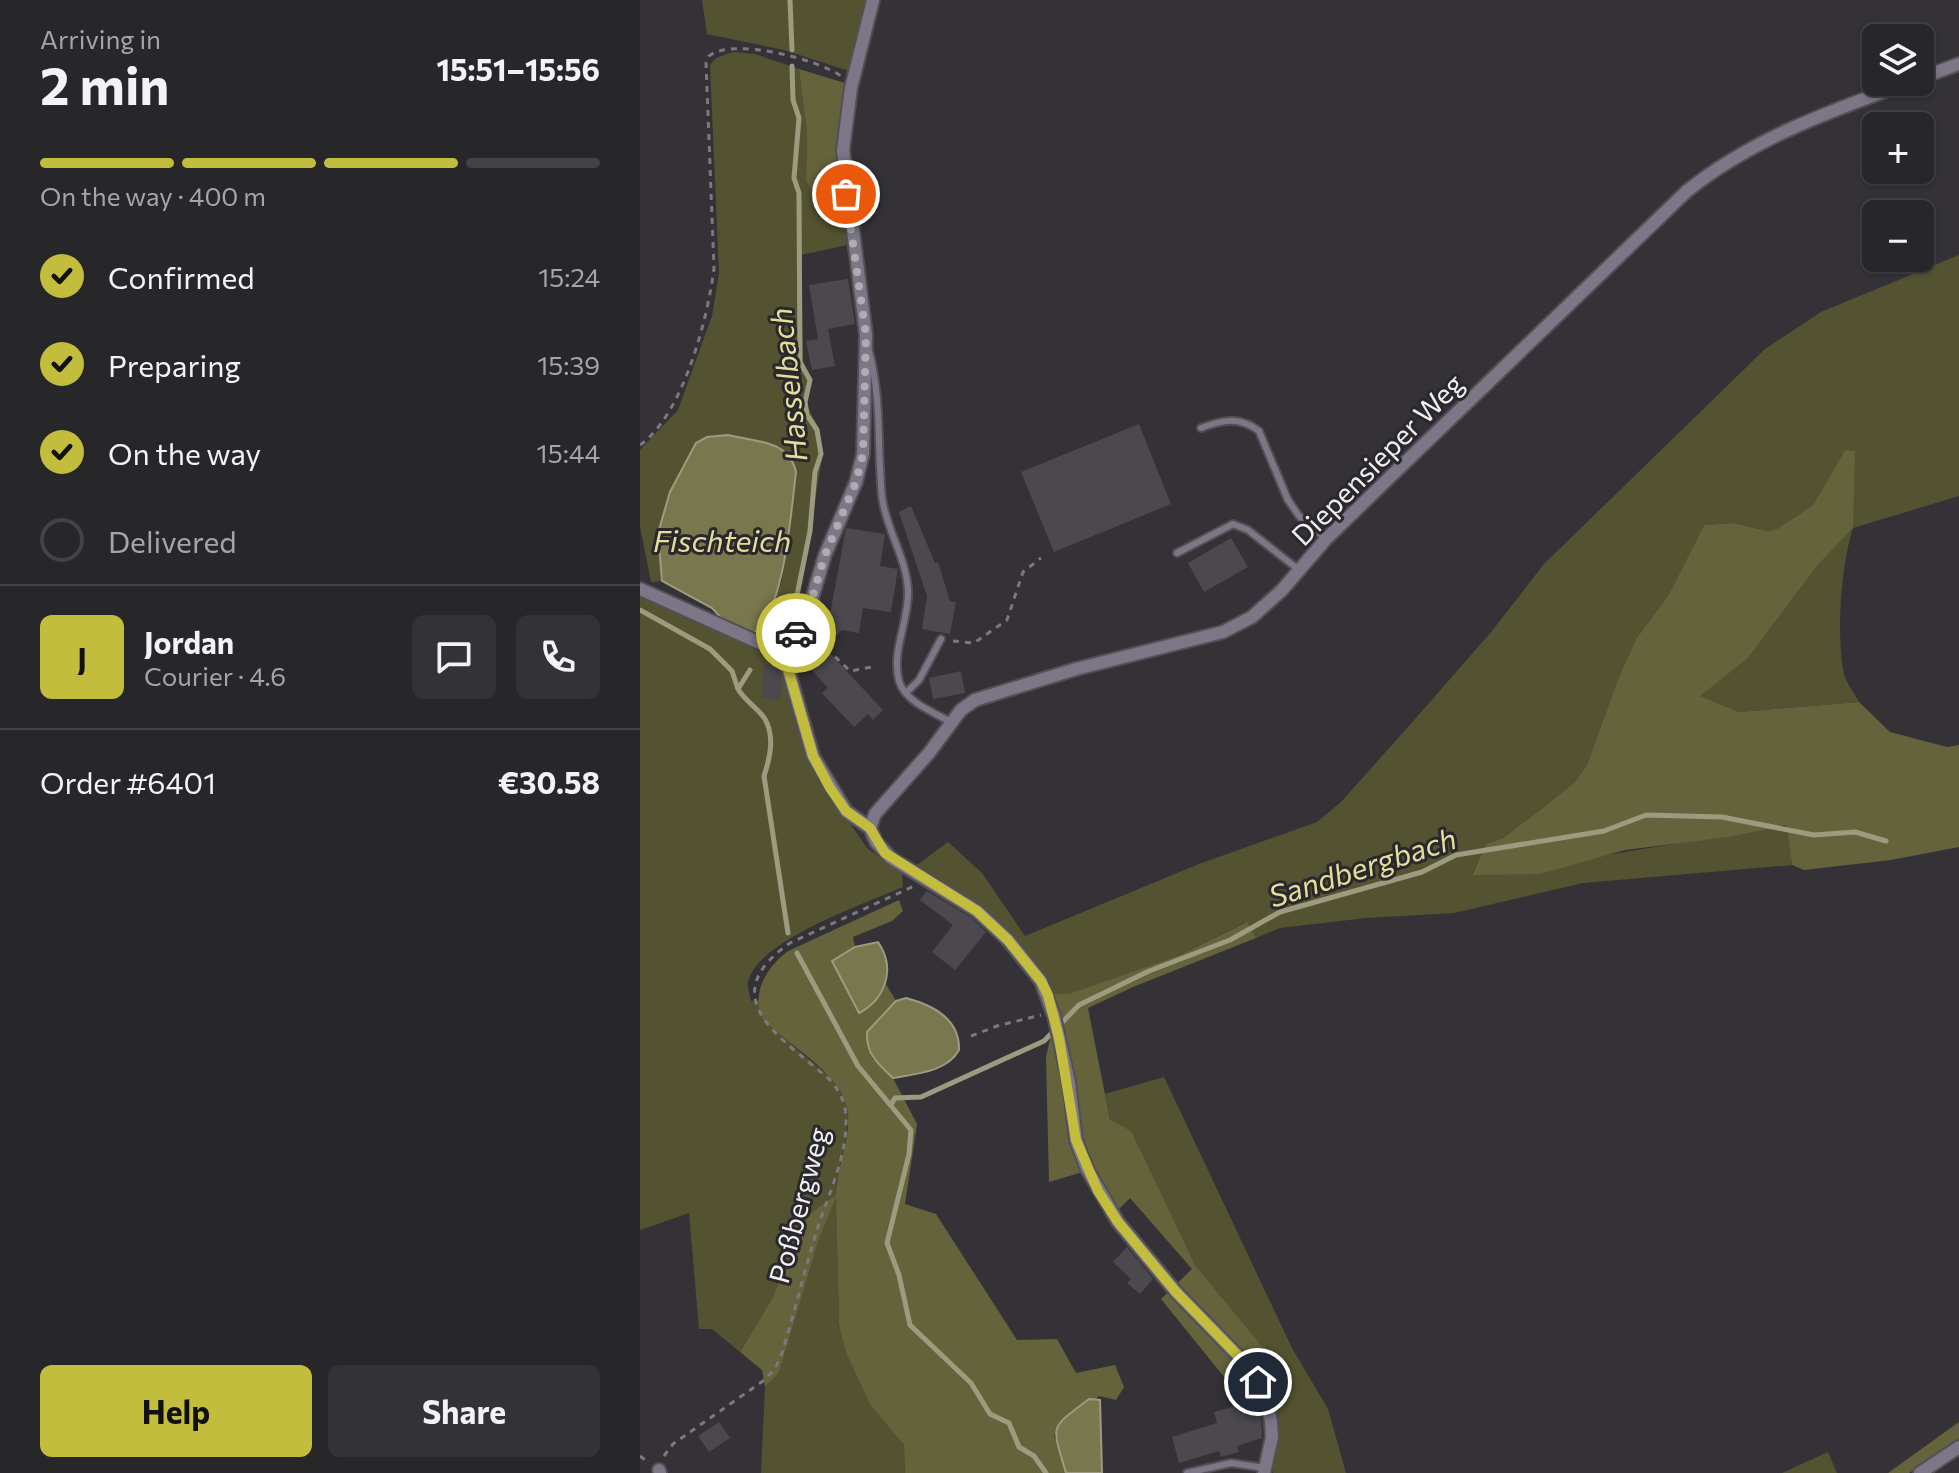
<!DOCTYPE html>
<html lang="en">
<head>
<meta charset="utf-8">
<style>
	:root { --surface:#272629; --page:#333235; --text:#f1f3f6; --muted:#a4a5a8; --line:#434346; --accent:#c3bd3e }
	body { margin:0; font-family:Commissioner,sans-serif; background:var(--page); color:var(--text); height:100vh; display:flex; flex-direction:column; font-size:30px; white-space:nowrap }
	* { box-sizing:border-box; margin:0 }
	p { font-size:26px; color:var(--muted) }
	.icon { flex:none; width:44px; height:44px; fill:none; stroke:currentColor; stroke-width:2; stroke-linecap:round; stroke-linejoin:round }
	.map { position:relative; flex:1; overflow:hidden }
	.panel { display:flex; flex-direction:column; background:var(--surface); width:640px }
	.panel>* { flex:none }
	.controls { position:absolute; left:1222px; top:24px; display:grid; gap:16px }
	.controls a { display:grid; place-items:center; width:72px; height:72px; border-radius:12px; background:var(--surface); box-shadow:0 2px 6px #0004,0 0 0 2px var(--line); font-size:40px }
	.pin { position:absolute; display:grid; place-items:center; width:68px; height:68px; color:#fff; margin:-34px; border:4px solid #fff; border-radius:50%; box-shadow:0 2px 8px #0007 }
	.courier { position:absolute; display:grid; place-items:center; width:80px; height:80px; margin:-40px; border:6px solid #c3bd3e; border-radius:50%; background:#fff; color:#222; box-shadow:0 2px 10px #0007 }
	.overview em { font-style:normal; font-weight:700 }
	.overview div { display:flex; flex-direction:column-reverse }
	.overview { display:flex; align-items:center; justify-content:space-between; height:136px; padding:0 40px }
	h1 { font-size:52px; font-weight:700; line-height:60px }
	.bar { display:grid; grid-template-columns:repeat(4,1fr); gap:12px 8px; align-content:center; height:96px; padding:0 40px }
	.bar i { height:10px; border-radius:6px; background:var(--line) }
	.bar .selected { background:var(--accent) }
	.bar p { grid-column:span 4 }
	.line { display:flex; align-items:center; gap:20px; padding:0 40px; border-top:2px solid var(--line) }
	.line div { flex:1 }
	.round { display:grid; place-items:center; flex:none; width:84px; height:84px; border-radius:12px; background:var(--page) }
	ol { padding:0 40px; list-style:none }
	li { display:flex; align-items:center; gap:24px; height:88px }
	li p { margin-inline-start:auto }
	li .icon { padding:8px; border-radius:50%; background:var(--accent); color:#111; stroke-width:4 }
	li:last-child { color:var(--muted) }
	li i { width:44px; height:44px; border:4px solid var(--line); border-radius:50% }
	.button { display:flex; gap:16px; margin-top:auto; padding:16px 40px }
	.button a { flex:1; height:92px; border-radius:12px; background:var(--accent); color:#111; font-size:32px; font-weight:700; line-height:92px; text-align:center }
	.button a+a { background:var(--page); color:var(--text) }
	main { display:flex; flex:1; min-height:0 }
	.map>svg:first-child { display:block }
	.green { fill:#545331 }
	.forest { fill:#64633b }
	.water { fill:#79774e; stroke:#9d9b7f; stroke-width:2 }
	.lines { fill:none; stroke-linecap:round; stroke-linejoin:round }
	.stream { stroke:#9d9b7f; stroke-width:5 }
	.building { fill:#4b494e }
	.lane-casing { stroke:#525055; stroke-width:10 }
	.street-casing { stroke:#525055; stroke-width:16 }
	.path { stroke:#7b797d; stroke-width:3; stroke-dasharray:6 6; stroke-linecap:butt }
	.lane { stroke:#7c7687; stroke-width:6 }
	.street { stroke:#7c7687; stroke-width:12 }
	.done { stroke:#aeadb1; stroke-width:8; stroke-dasharray:0 14.4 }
	.route { stroke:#c3bd3e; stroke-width:10 }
	.labels { text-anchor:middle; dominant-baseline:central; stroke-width:6; stroke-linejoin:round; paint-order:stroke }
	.street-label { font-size:28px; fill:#f0eff2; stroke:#2a282d }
	.water-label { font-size:30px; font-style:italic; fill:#e1df9a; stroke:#2a282d }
</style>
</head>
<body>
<main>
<section class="panel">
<div class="overview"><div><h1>2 min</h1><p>Arriving in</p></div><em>15:51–15:56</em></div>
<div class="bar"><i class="selected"></i><i class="selected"></i><i class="selected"></i><i></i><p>On the way · 400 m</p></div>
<ol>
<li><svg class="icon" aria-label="check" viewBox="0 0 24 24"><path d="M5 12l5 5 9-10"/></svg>Confirmed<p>15:24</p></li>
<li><svg class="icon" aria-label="check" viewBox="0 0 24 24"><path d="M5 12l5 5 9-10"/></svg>Preparing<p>15:39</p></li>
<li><svg class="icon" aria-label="check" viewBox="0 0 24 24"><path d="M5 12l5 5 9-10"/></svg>On the way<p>15:44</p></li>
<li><i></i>Delivered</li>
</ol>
<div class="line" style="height:144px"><b class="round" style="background:var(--accent);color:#111">J</b><div><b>Jordan</b><p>Courier · 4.6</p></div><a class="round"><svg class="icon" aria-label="chat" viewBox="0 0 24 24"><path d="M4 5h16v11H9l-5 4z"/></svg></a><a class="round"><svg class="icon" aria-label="phone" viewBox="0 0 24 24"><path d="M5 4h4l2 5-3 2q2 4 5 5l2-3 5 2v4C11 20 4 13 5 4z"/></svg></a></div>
<div class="line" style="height:104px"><div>Order #6401</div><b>€30.58</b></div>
<div class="button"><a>Help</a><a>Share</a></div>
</section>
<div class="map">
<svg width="1319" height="1473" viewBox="0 0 1319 1473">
	<rect width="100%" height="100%" fill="#343237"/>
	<!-- green -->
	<g class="green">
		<path d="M62,0H227L209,71L144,50L67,34Z"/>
		<path d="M93,52L115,54L159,69L167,134L166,181L171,190L202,205L207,245L161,255L163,361L171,381L167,405L179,429L183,453L157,606L133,645L122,627L142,581L148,533L56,443L30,492L18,533L22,581L11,582L0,526V450L38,410L72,316L79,273L70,65L76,58Z"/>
		<path d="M1319,255V496L1213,528C1201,565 1196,636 1204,674C1207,684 1214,693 1219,702L1099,712L1059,696L1108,658L1177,566L1213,528L1205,450L1173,505L1137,529L1128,531L1093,523L1064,525L1029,594L996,639L978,679L947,765L935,782L905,806L863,838L846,844L832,874L846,875L1148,825L1152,865L943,883L814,913L726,918L640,928L616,938L606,922L540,955L428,995L414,994L362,924L332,901L273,868L308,842L342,873L385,936L559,864L677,822L701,802L776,718L852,631L904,564L1125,349L1181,312Z"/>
		<path d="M0,595L79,628L143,664L170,759L187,791L228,849L262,873L263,887C227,903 117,940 108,982C107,987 110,996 111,1001L120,1000L129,1025L191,1078L205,1100L208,1115L206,1138L196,1183L199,1324L250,1427L264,1445L265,1473H121L125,1387L139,1373L180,1236L195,1196L165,1217L133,1297L100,1352L72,1329H59L49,1213L0,1230Z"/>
		<path d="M524,1077L652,1348L688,1409L706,1473H633L636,1411L632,1398L641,1369L555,1265L512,1179L470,1120L465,1094Z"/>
		<path d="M1188,1452L1197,1473H1142Z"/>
	</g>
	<!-- forest -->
	<g class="forest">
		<path d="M159,69L205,83L198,135L202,205L171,190L166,181L167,134Z"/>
		<path d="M1205,450L1215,451L1213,528L1177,566L1108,658L1060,696L1099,712L1219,702L1250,732L1307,747L1319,745V847L1251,860L1164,870L1152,865L1147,825L1088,837L985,850L900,874L832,875L846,844L863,838L905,806L935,782L947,765L978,679L996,639L1029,594L1064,525L1093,523L1128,531L1137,529L1173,505Z"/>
		<path d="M259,900L263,911L252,921L213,937L215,947L192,962L239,998L246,984L256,1001L227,1032L232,1058L253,1078L277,1124L265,1204L296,1214L377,1340L417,1339L436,1373L475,1365L484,1387L476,1400L459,1396L414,1435L426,1473H265L264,1445L230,1404L206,1352L199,1324L196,1197L180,1236L139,1373L125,1387L122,1370L100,1352L133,1297L165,1217L196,1195C196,1168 210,1142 208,1115C206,1075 148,1046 123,1019C110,993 127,967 148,951Z"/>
		<path d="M607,922L616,938L493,987L448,1008L470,1120L491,1131L555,1265L641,1369L645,1386L639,1395L624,1401L618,1387L597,1393L521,1299L552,1269L490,1198L476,1212L450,1170L409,1182L406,1057L416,1012L414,994H429L540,955Z"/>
		<path d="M1319,1422V1440L1269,1473H1248Z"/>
	</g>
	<!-- water -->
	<g class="water">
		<path d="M88,435C117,442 149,440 156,472C151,509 145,613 113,633L82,619L72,608L22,581L18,533L30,492L56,443L67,437Z"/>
		<path d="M238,942C256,968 246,999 219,1013L192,961L215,947Z"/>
		<path d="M266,998C293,1005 320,1019 319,1050C307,1072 275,1074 253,1078C237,1063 226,1054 227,1032L256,1001Z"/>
		<path d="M449,1399L460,1400L462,1473H426C412,1424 408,1430 449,1399Z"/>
	</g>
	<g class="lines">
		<!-- stream -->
		<g class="stream">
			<path d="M150,0L152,50"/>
			<path d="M0,610L70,649L92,671L98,689"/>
			<path d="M131,641L146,631L155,605L170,531L175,472L181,454L177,430L167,415L165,402L170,380L160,362L159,193L154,178L159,118L153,100L152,66"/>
			<path d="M110,670L98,689C105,701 118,708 125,719C135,737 130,758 124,776L148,933"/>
			<path d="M157,953L218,1066L271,1130L269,1154L247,1243L259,1275L270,1325L331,1383L350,1414L369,1423L379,1447L394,1456L406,1473"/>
			<path d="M252,1103L255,1098L281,1097L404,1041L439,1005L509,971L590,940L640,912L782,872L816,855L964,831L1006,815L1082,817L1174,835L1215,832L1246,841"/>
		</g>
	</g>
	<!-- building -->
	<g class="building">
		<path d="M208,279L215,324L188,329L195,366L172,370L166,341L178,339L169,285Z"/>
		<path d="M499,424L531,504L414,552L381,472Z"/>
		<path d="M271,506L295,563L298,562L310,601L316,602L310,634L282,629L287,596L259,512Z"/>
		<path d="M206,528L245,534L240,566L258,569L251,612L223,608L219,633L202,630L184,647Z"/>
		<path d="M591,538L608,567L564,592L548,563Z"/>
		<path d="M185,648L243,710L233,720L228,714L214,727L182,693L188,688L167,665Z"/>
		<path d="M124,664L138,667L142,680L140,700L121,698Z"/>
		<path d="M321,671L325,693L293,699L289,678Z"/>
		<path d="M287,891L332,918L346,932L315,970L292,952L313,925L280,900Z"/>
		<path d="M487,1247L513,1279L500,1294L487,1283L491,1279L473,1262Z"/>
		<path d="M614,1401L621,1416L622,1438L597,1446L599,1452L581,1457L579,1451L539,1463L532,1437L577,1423L574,1412Z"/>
		<path d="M79,1422L90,1438L69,1452L58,1436Z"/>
	</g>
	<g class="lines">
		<!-- lane casing -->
		<g class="lane-casing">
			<g id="lane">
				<path d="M229,351C242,399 237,449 242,497C246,530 267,558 268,591C269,622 251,650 259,681C265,702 295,713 311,722"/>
				<path d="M561,428C582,420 599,416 619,431L648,500L659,516L686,539"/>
				<path d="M537,553L593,524L608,530L659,570"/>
				<path d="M266,693L279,680L301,639"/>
				<path d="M547,1473L591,1463L625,1468"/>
			</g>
		</g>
		<!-- street casing -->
		<g class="street-casing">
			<g id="street">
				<path d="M233,0L211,88L203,150L226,335L223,454L216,482L185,555L171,602L151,643L146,662L173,756L206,811L230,828L236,842L251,858L337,911L368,940L401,981L414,1016L429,1082L436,1140L447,1169L478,1222L536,1292L609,1367L618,1382L626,1397L631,1422L632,1437L624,1473"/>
				<path d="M1280,78L1319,64"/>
				<path d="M0,589L131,648L146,662"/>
				<path d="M230,828L235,814L289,753L321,710L335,700L436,669L583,632L612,617L642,590L686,539L749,478L1047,191C1113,138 1191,111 1270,82"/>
				<path d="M19,1470L20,1473"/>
				<path d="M1280,1473L1319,1447"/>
			</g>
		</g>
		<!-- path -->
		<g class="path">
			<path d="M0,445C43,415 68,318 74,268L66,63L69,56C93,37 177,59 201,76"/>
			<path d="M313,641L334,643L367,620L383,572L401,558"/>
			<path d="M164,654L185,647L210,671L232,667"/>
			<path d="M331,1036L357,1026L401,1015"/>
			<path d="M0,1456L9,1463"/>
			<path d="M24,1456L33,1444L123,1381L135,1369L142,1353C154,1313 164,1273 176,1233C187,1197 207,1158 206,1119C206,1104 200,1091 190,1080C144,1039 70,999 150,943L274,886"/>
		</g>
		<!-- lane -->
		<use href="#lane" class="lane"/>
		<!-- street -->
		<use href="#street" class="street"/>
	</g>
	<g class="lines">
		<!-- done -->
		<path class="done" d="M156,633L171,602L185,555L216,482L223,454L226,335L206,194"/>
		<!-- route -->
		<path class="route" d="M156,633L146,662L173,756L190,788L206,811L230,828L245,853L337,911L368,940L401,981L408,995L419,1038L436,1140L458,1191L478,1222L536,1292L609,1367L618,1382"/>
	</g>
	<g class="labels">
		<!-- street labels -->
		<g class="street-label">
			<text transform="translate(737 459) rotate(-45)">Diepensieper Weg</text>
			<text transform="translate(158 1205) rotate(-75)">Poßbergweg</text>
		</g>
		<!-- water labels -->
		<g class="water-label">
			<text transform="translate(147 385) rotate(-96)">Hasselbach</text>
			<text x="82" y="539">Fischteich</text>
			<text transform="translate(722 866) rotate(-18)">Sandbergbach</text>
		</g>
	</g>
</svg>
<div class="controls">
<a><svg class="icon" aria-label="layers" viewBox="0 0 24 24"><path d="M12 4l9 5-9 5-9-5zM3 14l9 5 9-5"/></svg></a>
<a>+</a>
<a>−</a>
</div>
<div class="pin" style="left:206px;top:194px;background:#ea580c"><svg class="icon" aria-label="bag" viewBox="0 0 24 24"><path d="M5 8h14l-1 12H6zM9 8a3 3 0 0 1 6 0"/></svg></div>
<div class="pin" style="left:618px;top:1382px;background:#1f2937"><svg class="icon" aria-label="home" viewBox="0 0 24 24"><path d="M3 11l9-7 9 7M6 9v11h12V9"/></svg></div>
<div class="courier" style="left:156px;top:633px"><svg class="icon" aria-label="car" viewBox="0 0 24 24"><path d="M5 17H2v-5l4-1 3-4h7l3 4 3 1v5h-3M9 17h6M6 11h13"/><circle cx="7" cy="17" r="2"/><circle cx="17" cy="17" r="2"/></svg></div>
</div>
</main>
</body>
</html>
